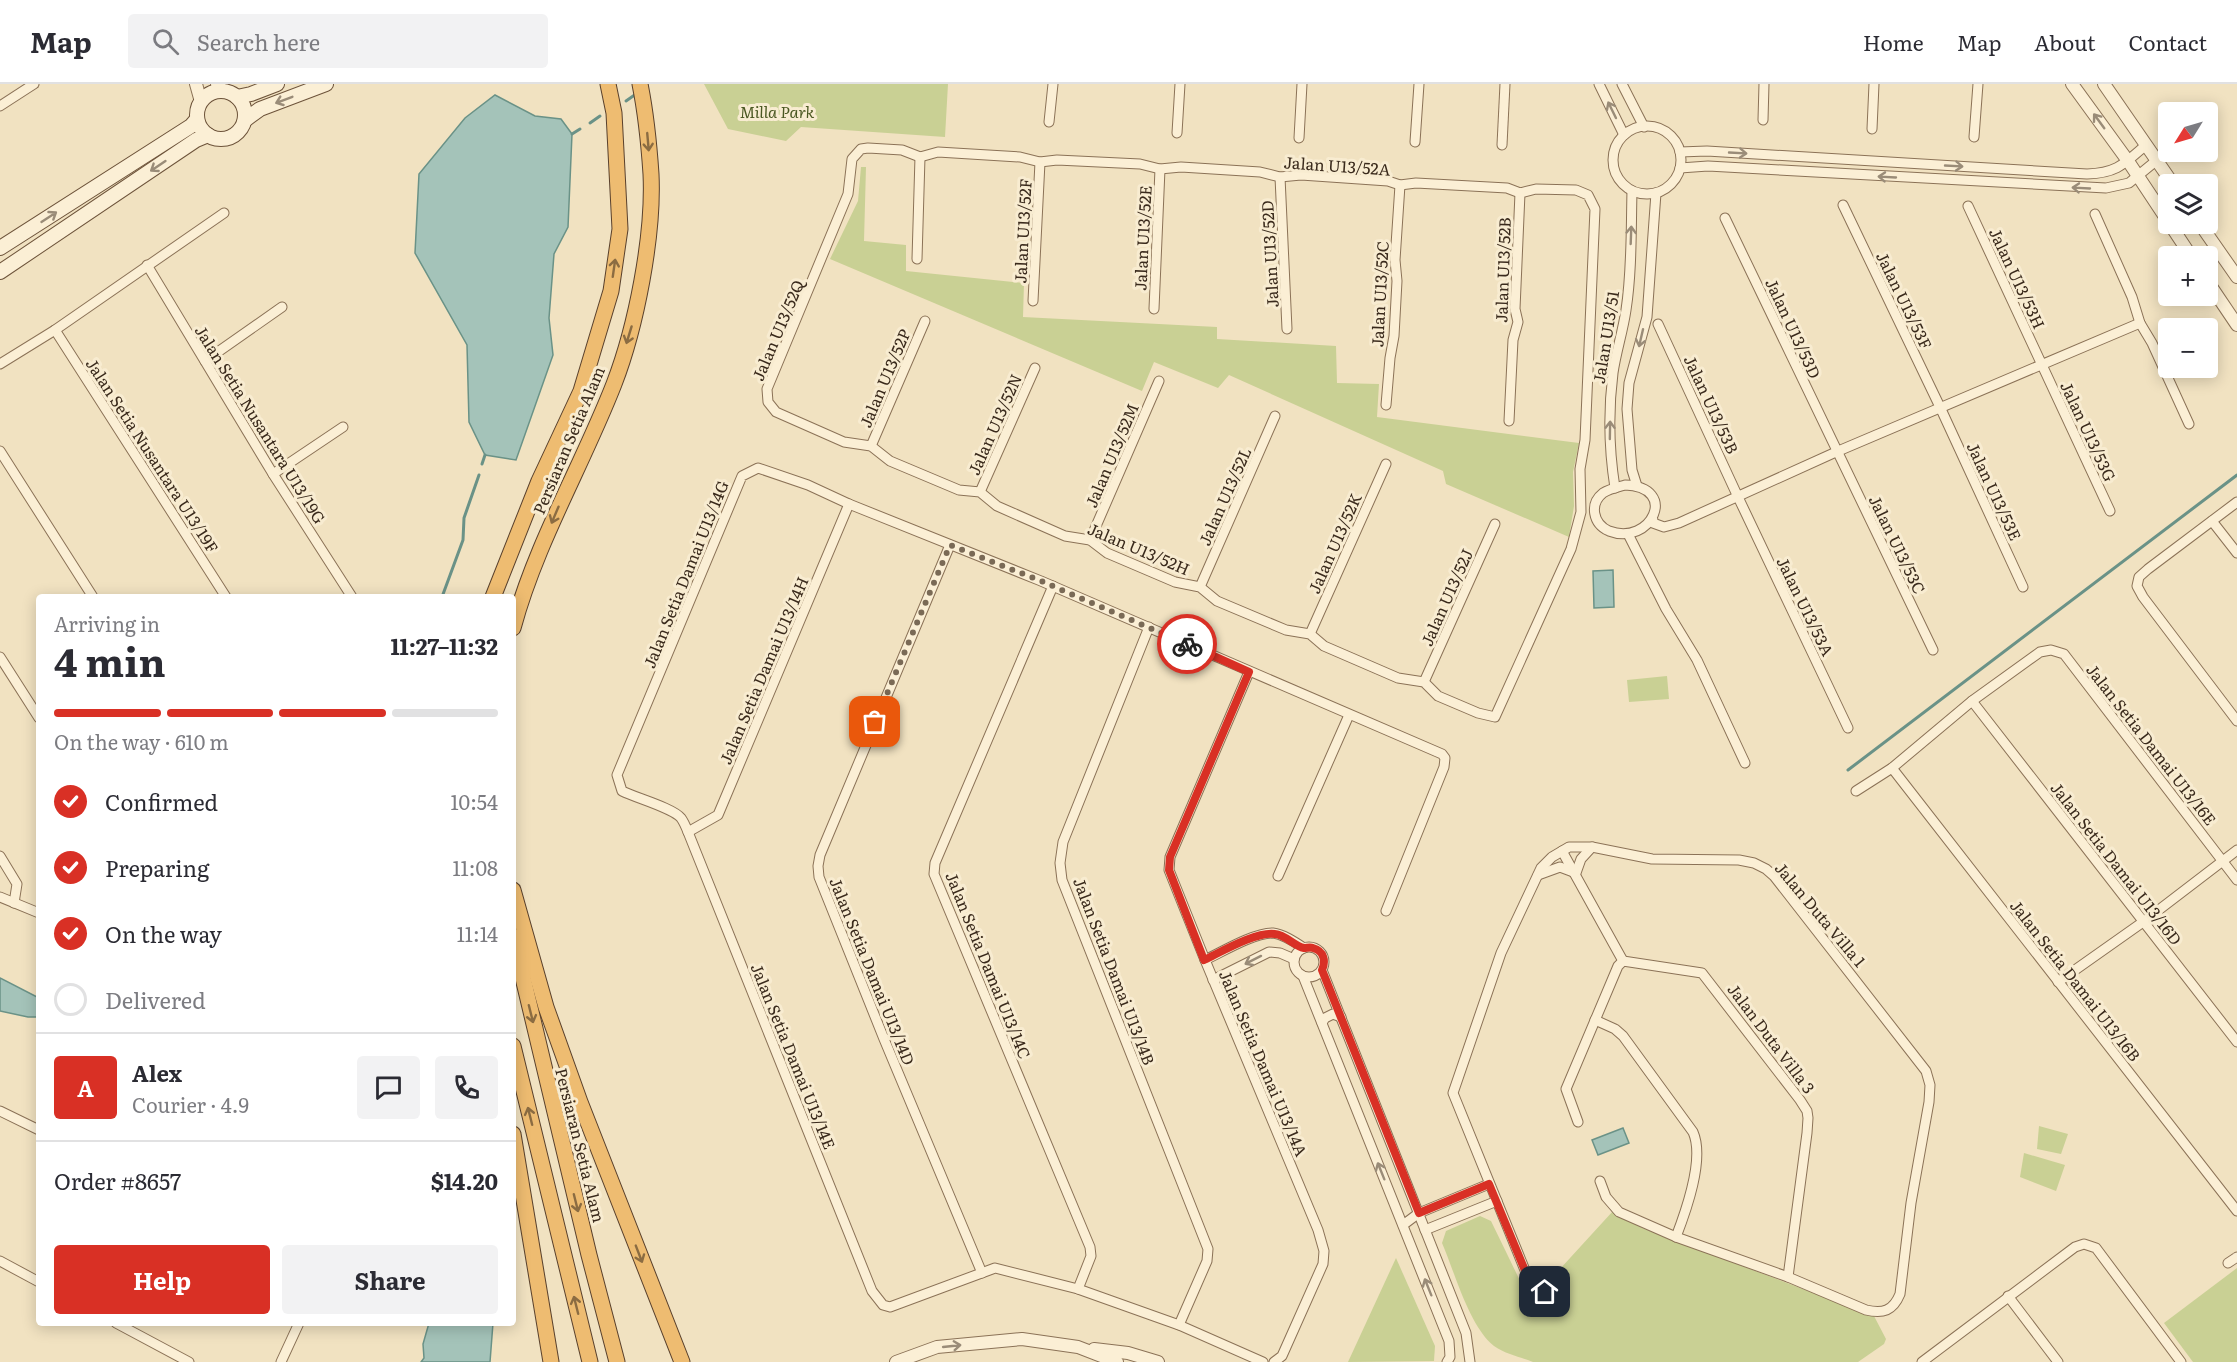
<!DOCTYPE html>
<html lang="en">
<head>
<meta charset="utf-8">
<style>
	:root { --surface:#fff; --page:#f2f2f3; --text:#2b2b33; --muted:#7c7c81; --line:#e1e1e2; --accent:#d93025 }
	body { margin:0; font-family:Literata,serif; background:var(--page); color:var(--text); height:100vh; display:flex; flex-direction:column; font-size:22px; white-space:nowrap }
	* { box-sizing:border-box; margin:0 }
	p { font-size:20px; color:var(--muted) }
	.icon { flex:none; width:33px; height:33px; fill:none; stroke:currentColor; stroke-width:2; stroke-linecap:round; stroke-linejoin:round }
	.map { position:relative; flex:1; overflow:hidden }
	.details { position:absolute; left:36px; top:510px; width:480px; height:732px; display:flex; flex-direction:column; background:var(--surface); border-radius:6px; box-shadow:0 3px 15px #0003 }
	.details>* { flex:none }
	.needle { width:39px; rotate:233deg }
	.tools { position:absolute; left:2158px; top:18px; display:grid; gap:12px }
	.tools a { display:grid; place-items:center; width:60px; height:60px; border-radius:6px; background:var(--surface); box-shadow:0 3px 15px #0003; font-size:30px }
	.pin { position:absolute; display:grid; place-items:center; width:51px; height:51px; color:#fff; margin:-26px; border-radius:12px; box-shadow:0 3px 9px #0006 }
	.courier { position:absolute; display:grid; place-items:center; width:60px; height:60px; margin:-30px; border:4px solid #d93025; border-radius:50%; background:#fff; color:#222; box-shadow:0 2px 8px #0007 }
	.headline em { font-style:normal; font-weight:700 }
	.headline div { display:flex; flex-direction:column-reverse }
	.headline { display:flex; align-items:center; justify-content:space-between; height:102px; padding:0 18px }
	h1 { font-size:39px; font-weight:700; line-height:45px }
	.bar { display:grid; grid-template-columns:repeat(4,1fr); gap:9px 6px; align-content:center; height:72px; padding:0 18px }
	.bar i { height:8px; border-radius:4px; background:var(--line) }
	.bar .active { background:var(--accent) }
	.bar p { grid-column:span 4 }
	.line { display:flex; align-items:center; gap:15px; padding:0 18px; border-top:2px solid var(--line) }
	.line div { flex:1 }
	.round { display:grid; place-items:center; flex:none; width:63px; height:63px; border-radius:6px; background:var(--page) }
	ol { padding:0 18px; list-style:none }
	li { display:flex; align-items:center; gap:18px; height:66px }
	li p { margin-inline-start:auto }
	li .icon { padding:6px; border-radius:50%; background:var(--accent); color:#fff; stroke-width:4 }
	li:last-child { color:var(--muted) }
	li i { width:33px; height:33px; border:3px solid var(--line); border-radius:50% }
	.primary-button { display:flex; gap:12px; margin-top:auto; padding:12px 18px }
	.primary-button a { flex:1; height:69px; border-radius:6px; background:var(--accent); color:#fff; font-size:24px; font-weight:700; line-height:69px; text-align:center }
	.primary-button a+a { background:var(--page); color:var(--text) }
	header { display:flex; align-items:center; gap:36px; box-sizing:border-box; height:84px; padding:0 30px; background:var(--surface); border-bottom:2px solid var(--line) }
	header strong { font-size:28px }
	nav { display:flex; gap:33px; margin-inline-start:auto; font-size:21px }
	.search { width:420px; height:54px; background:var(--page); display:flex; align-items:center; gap:15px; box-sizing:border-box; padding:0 21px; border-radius:6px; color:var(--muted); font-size:22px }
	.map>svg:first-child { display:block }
	.green { fill:#c9d094 }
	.water { fill:#a4c3b9; stroke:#6a9287; stroke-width:1.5 }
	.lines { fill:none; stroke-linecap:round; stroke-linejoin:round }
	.stream { stroke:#6a9287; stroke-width:3 }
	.minor-casing { stroke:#8b7257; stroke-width:11 }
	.tertiary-casing { stroke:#8b7257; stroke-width:14 }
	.secondary-casing { stroke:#6d533a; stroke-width:16 }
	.trunk-casing { stroke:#59402c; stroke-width:17 }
	.minor { stroke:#fbefd5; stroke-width:9 }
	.tertiary { stroke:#fbefd5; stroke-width:12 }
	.secondary { stroke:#fbefd5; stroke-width:14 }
	.trunk { stroke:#eebc71; stroke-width:15 }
	.oneway { stroke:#9a8c78 }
	.oneway2 { stroke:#8b6c42 }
	.done { stroke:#7a6a56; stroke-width:6; stroke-dasharray:0 10.8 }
	.route { stroke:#d93025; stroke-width:8 }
	.labels { text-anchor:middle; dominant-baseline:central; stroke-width:6; stroke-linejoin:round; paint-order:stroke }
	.park-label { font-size:16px; font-style:italic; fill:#4b5822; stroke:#f8ecd1 }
	.street-label { font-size:16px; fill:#3a2a1c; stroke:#f8ecd1 }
</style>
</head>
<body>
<header>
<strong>Map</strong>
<div class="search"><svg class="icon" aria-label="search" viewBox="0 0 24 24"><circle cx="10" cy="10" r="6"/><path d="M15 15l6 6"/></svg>Search here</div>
<nav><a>Home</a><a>Map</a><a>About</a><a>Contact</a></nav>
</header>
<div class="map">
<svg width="2237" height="1278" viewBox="0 0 2237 1278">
	<rect width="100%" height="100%" fill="#f1e2c1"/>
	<!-- green -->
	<g class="green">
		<path d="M704,0H948L945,53L801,43L786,57L728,45Z"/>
		<path d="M861,83H866L864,157L906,161V187L1024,199L1023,233L1217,243V255L1336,262L1337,299L1379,300L1377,333L1579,359L1573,388L1574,422L1569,453L1446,400L1443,387L1229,291L1218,304L1154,278L1142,307L830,175L858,117Z"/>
		<path d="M1667,592L1669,615L1629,618L1627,596Z"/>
		<path d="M2039,1042L2068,1050L2061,1070L2037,1065Z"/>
		<path d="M2024,1069L2065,1081L2056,1107L2020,1093Z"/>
		<path d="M1613,1127L1642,1144L1874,1232L1886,1255L1884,1260L1858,1278H1533C1521,1273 1505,1270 1494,1262C1469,1242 1455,1189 1442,1159L1446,1147L1480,1132L1491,1137L1525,1207L1545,1214L1549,1197Z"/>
		<path d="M1396,1174L1435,1262L1434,1277L1348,1278Z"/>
		<path d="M2237,1184V1278H2193L2164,1239Z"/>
	</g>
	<!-- water -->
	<g class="water">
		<path d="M495,11L535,32L561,35L572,50L568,143L554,170L549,234L553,271L516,376L485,371L469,338L467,261L415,169L419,90L465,34Z"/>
		<path d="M1613,486L1614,523L1594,524L1593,487Z"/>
		<path d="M0,894L39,914V933H28L0,927Z"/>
		<path d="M1623,1044L1629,1059L1598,1071L1592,1056Z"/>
		<path d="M429,1239H493L490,1278H421L424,1274L423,1260Z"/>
	</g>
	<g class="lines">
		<!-- stream -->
		<g class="stream">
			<path d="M626,17L636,10"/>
			<path d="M590,39L600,32"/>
			<path d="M572,50L580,45"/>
			<path d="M482,380L485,371"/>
			<path d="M442,513L463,456L464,434L479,391"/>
			<path d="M1848,686L2237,391"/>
		</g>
		<!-- minor casing -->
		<g class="minor-casing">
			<g id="minor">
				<path d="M1599,0L1624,51"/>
				<path d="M1622,0L1644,43"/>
				<path d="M0,22L34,0"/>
				<path d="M1763,36L1764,0"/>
				<path d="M1049,38L1053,0"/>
				<circle cx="1647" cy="76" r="34"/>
				<path d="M1872,45L1874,0"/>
				<path d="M1177,49L1180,0"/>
				<path d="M1974,53L1978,0"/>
				<path d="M1299,54L1302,0"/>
				<path d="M1415,58L1419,0"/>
				<path d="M1502,61L1505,0"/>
				<path d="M868,64L902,66L920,73L938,68L1020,73L1040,78L1057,76L1140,80L1160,85L1181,83L1260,88L1280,93L1301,91L1388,97L1400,101L1416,99L1507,104L1520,109L1536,105L1576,106L1588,111L1595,125L1585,356L1580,385L1581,428L1571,465L1495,633L1478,629L1438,612L1424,598L1398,594L1324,562L1310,550L1286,546L1217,517L1200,503L1175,498L1107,469L1090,456L1065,452L997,422L980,408L959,406L890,377L871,362L844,358L776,328L768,318L767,305L848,110L852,75L861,65Z"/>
				<path d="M1680,68L1707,67L2087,90C2117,89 2124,80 2146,61"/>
				<path d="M1680,84L1708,82L2106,104L2129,99L2157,76"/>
				<path d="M1280,93L1287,245"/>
				<path d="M1843,121L1940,323L2023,503"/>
				<path d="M1968,122L2110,427"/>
				<path d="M2095,130L2132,213L2140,239L2152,259L2189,340"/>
				<path d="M1725,134L1933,566"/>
				<path d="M917,175L920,73"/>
				<path d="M147,181L273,390L352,513"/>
				<path d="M1033,217L1040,78"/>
				<path d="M1154,225L1160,85"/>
				<path d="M1658,240L1738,413L1848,644"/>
				<path d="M55,246L226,513"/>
				<path d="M205,277L282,223"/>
				<path d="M0,280L55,246L224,129"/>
				<path d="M1386,321L1390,274L1394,252L1397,197L1395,176L1400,101"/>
				<path d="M1509,337L1513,256L1518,238L1515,225L1520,109"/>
				<path d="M871,362L925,237"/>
				<path d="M0,367L93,513"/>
				<path d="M273,390L343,343"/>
				<path d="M1625,401C1680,403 1651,463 1609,447C1593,440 1589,420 1603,409C1609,405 1618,403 1625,401Z"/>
				<path d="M1637,402L1632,386L1627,325L1629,299L1647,233L1656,109"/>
				<path d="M1615,404C1609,366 1608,328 1613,289C1616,268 1623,247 1626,226C1632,187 1631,146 1632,107"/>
				<path d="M980,408L1035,284"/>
				<path d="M2237,418L2148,485L2139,493L2137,502L2143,513L2237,637"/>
				<path d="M1653,436V439L1664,443L1679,439L1836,368L2140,239"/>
				<path d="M2212,437L2237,469"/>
				<path d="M1628,450L1666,525L1697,576L1745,679"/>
				<path d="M1090,456L1159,297"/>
				<path d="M950,461L820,771L818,782L819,793L884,955L982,1189"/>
				<path d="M1053,502L935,779L934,790L1090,1163L1091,1172L1078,1205"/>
				<path d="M1200,503L1275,332"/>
				<path d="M1149,543L1063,758L1060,779L1062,796L1208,1165L1207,1177L1179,1241"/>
				<path d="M1310,550L1386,380"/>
				<path d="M0,573L39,634"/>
				<path d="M1249,588L1170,773L1169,786L1205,876L1318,1146L1324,1167L1323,1180L1282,1272L1274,1278"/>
				<path d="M1424,598L1495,440"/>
				<path d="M1972,617L2237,958"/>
				<path d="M1892,684L2237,1127"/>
				<path d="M1856,707L1892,684L1972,617L2040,568L2051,566L2064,570L2237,796"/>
				<path d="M688,748L718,731L849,420"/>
				<path d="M1562,767L1623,877"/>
				<path d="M0,772L17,800L14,819"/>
				<path d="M1538,791L1560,783L1576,789L1581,775L1592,763"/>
				<path d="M1278,792L1349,631"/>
				<path d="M0,813L39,829"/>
				<circle cx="1309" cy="878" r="15"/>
				<path d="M1205,876C1222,868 1253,849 1273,849C1283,850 1295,858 1304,864"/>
				<path d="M1623,877L1702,889L1800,1016L1807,1027L1808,1034L1807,1049L1788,1193"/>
				<path d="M1322,886L1466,1249L1470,1278"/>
				<path d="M1303,892L1449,1257L1450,1273L1447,1278"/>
				<path d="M1213,896L1269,868L1280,869L1294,875"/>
				<path d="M2058,898L2143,838L2237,766"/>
				<path d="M1595,936L1615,945L1623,952L1693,1048C1705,1075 1686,1127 1676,1153"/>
				<path d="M1322,939L1325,934L1333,930L1341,933"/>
				<path d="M0,1027L39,1046"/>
				<path d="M1578,1038L1566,1005L1618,882L1623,877"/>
				<path d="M1403,1141L1419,1129L1489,1100"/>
				<path d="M1425,1146L1497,1117"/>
				<path d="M0,1177L39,1198"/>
				<path d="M2228,1179L2237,1173"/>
				<path d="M1545,1208L1531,1201L1453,1009L1501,869L1541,784L1552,773L1569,763H1592L1652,775L1739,776L1754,779L1766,785L1774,792L1926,987L1930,1001L1929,1018L1911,1119L1900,1210C1893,1227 1883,1230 1866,1226L1788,1193L1676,1153L1619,1128L1606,1113L1600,1097"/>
				<path d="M2008,1212L2058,1278"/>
				<path d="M116,1239L189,1278"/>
				<path d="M281,1278L299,1239"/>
				<path d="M1263,1278L1179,1241L1078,1205L995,1184L890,1223L883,1221L872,1207L688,748C686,743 684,738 681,734C673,724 636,714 622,707L617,691L742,392L758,384L808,401L849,420L1041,497L1442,670L1445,674L1444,683L1386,827"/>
				<path d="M1922,1278L2075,1163L2084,1160L2096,1164L2181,1278"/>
			</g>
		</g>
		<!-- tertiary casing -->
		<g class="tertiary-casing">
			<g id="tertiary">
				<path d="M196,0L201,18"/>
				<path d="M217,0L223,7"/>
				<path d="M2072,0L2128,77L2191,172"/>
				<path d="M2104,0L2173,100"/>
				<path d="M2200,140L2237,193"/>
				<path d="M2208,198L2237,241"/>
				<path d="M1094,1265L1128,1269L1158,1278"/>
				<path d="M896,1278L937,1263L1022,1255L1078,1263L1117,1278"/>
			</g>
		</g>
		<!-- secondary casing -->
		<g class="secondary-casing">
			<g id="secondary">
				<circle cx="221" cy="31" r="24"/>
				<path d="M237,13L251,10L277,0"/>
				<path d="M245,36L260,25L326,0"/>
				<path d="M0,164L191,42L197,35"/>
				<path d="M0,188L196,56L208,51"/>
			</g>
		</g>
		<!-- trunk casing -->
		<g class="trunk-casing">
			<g id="trunk">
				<path d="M493,513L539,397L581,307L611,207L620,145L614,29L608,0"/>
				<path d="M513,544C536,459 582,382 614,300C636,243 654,152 651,90C649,60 646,30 640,0"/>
				<path d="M513,806L546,923L580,1018L682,1278"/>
				<path d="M513,852L589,1171L617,1278"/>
				<path d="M513,962L590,1278"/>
				<path d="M513,1050L551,1278"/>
			</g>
		</g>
		<!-- minor -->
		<use href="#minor" class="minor"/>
		<!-- tertiary -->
		<use href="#tertiary" class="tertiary"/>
		<!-- secondary -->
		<use href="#secondary" class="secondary"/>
		<!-- trunk -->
		<use href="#trunk" class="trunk"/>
	</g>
	<!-- one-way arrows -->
	<defs><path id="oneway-shaft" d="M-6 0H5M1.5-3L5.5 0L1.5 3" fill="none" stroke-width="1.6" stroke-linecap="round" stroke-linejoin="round" transform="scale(1.5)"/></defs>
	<g class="oneway">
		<use href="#oneway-shaft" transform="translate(284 16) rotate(159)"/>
		<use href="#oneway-shaft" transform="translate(1612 26) rotate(-116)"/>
		<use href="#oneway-shaft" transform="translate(2099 37) rotate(-126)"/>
		<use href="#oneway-shaft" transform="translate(1738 69) rotate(3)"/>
		<use href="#oneway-shaft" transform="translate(158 82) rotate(146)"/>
		<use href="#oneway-shaft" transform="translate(1954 82) rotate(3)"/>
		<use href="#oneway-shaft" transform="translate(1887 93) rotate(-177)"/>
		<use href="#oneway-shaft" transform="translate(2081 104) rotate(-177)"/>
		<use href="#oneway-shaft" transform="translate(49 133) rotate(-33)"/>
		<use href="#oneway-shaft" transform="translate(1631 151) rotate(-88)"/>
		<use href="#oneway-shaft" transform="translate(1641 254) rotate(103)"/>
		<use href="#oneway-shaft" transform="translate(1610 346) rotate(-89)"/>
		<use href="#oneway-shaft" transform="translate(1253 876) rotate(153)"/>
		<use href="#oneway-shaft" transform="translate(1381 1087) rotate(-112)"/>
		<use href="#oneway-shaft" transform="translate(1428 1203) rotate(-112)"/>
		<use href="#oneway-shaft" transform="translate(952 1262) rotate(-6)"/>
	</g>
	<g class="oneway2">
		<use href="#oneway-shaft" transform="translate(648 58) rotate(85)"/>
		<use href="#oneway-shaft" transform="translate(614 184) rotate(-82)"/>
		<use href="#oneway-shaft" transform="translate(629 251) rotate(107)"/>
		<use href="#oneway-shaft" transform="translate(555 431) rotate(113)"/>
		<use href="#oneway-shaft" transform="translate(531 930) rotate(76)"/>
		<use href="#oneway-shaft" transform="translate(530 1032) rotate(-104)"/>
		<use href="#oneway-shaft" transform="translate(576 1119) rotate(76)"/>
		<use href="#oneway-shaft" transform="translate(639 1170) rotate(69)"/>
		<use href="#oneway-shaft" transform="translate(576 1221) rotate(-104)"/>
	</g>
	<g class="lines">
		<!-- done -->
		<path class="done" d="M875,638L950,461L1041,497L1187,560"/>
		<!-- route -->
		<path class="route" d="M1187,560L1249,588L1170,773L1169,786L1204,876C1221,868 1257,847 1275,850C1286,851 1294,862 1304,864C1307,864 1310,863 1313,864C1324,867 1326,877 1322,886L1419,1129L1489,1100L1531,1201L1545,1208"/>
	</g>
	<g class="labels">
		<!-- park labels -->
		<g class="park-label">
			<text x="777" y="27">Milla Park</text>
		</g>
		<!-- street labels -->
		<g class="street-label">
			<text transform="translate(1337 81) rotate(4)">Jalan U13/52A</text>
			<text transform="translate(1022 147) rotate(-87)">Jalan U13/52F</text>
			<text transform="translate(1142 154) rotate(-87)">Jalan U13/52E</text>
			<text transform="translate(1269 170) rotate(-93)">Jalan U13/52D</text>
			<text transform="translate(1502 186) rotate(-88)">Jalan U13/52B</text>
			<text transform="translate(2018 194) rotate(65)">Jalan U13/53H</text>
			<text transform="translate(1379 210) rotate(-87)">Jalan U13/52C</text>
			<text transform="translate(1905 216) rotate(64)">Jalan U13/53F</text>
			<text transform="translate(1794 244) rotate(65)">Jalan U13/53D</text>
			<text transform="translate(777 246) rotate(-67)">Jalan U13/52Q</text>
			<text transform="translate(1605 253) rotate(-81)">Jalan U13/51</text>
			<text transform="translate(884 294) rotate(-67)">Jalan U13/52P</text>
			<text transform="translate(1712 320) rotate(65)">Jalan U13/53B</text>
			<text transform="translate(261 340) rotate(58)">Jalan Setia Nusantara U13/19G</text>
			<text transform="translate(994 340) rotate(-66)">Jalan U13/52N</text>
			<text transform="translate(2089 347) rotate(65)">Jalan U13/53G</text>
			<text transform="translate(568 356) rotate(-67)">Persiaran Setia Alam</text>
			<text transform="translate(153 371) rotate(57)">Jalan Setia Nusantara U13/19F</text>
			<text transform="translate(1111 371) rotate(-67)">Jalan U13/52M</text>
			<text transform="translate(1995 407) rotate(65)">Jalan U13/53E</text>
			<text transform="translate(1224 412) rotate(-66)">Jalan U13/52L</text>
			<text transform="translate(1334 459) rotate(-66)">Jalan U13/52K</text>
			<text transform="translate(1898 460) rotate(64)">Jalan U13/53C</text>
			<text transform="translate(1139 464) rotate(23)">Jalan U13/52H</text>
			<text transform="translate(685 490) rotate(-68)">Jalan Setia Damai U13/14G</text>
			<text transform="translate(1446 513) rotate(-66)">Jalan U13/52J</text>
			<text transform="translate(1806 522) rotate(64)">Jalan U13/53A</text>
			<text transform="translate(763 586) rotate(-67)">Jalan Setia Damai U13/14H</text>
			<text transform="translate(2152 660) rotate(52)">Jalan Setia Damai U13/16E</text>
			<text transform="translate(2117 779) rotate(52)">Jalan Setia Damai U13/16D</text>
			<text transform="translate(1821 830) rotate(50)">Jalan Duta Villa 1</text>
			<text transform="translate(989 881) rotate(68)">Jalan Setia Damai U13/14C</text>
			<text transform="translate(873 887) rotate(68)">Jalan Setia Damai U13/14D</text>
			<text transform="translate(1115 887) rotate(69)">Jalan Setia Damai U13/14B</text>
			<text transform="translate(2076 896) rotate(52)">Jalan Setia Damai U13/16B</text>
			<text transform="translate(1772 954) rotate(53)">Jalan Duta Villa 3</text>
			<text transform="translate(794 972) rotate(68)">Jalan Setia Damai U13/14E</text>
			<text transform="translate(1264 979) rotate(67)">Jalan Setia Damai U13/14A</text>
			<text transform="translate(581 1061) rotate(76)">Persiaran Setia Alam</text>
		</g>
	</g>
</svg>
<div class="tools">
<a><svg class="needle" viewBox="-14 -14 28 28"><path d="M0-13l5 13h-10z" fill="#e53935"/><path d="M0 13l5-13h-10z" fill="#7c7c81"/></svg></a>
<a><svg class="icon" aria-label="layers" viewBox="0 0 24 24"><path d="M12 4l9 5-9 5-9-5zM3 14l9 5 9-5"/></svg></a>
<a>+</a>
<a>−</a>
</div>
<div class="pin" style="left:875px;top:638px;background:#ea580c"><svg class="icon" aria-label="bag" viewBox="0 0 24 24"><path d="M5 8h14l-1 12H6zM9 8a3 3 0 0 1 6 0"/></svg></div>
<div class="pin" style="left:1545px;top:1208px;background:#1f2937"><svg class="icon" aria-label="home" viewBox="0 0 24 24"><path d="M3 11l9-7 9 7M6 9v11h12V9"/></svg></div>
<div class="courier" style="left:1187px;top:560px"><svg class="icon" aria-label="bike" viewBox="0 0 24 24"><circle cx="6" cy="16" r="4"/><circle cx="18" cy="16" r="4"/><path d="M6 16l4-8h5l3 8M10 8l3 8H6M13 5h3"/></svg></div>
<section class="details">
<div class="headline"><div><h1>4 min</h1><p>Arriving in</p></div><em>11:27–11:32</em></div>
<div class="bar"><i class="active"></i><i class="active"></i><i class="active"></i><i></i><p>On the way · 610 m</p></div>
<ol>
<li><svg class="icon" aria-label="check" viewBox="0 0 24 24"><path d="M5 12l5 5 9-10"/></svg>Confirmed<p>10:54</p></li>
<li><svg class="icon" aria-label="check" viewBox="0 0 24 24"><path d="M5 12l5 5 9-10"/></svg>Preparing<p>11:08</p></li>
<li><svg class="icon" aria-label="check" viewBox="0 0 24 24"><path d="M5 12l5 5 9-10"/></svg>On the way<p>11:14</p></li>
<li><i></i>Delivered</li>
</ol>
<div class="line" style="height:108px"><b class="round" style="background:var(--accent);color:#fff">A</b><div><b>Alex</b><p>Courier · 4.9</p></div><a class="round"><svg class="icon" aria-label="chat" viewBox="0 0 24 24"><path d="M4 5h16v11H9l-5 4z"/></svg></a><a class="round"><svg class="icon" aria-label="phone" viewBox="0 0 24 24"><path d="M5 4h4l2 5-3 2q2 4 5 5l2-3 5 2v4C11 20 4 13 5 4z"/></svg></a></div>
<div class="line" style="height:78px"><div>Order #8657</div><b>$14.20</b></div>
<div class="primary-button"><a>Help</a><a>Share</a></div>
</section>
</div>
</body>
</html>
